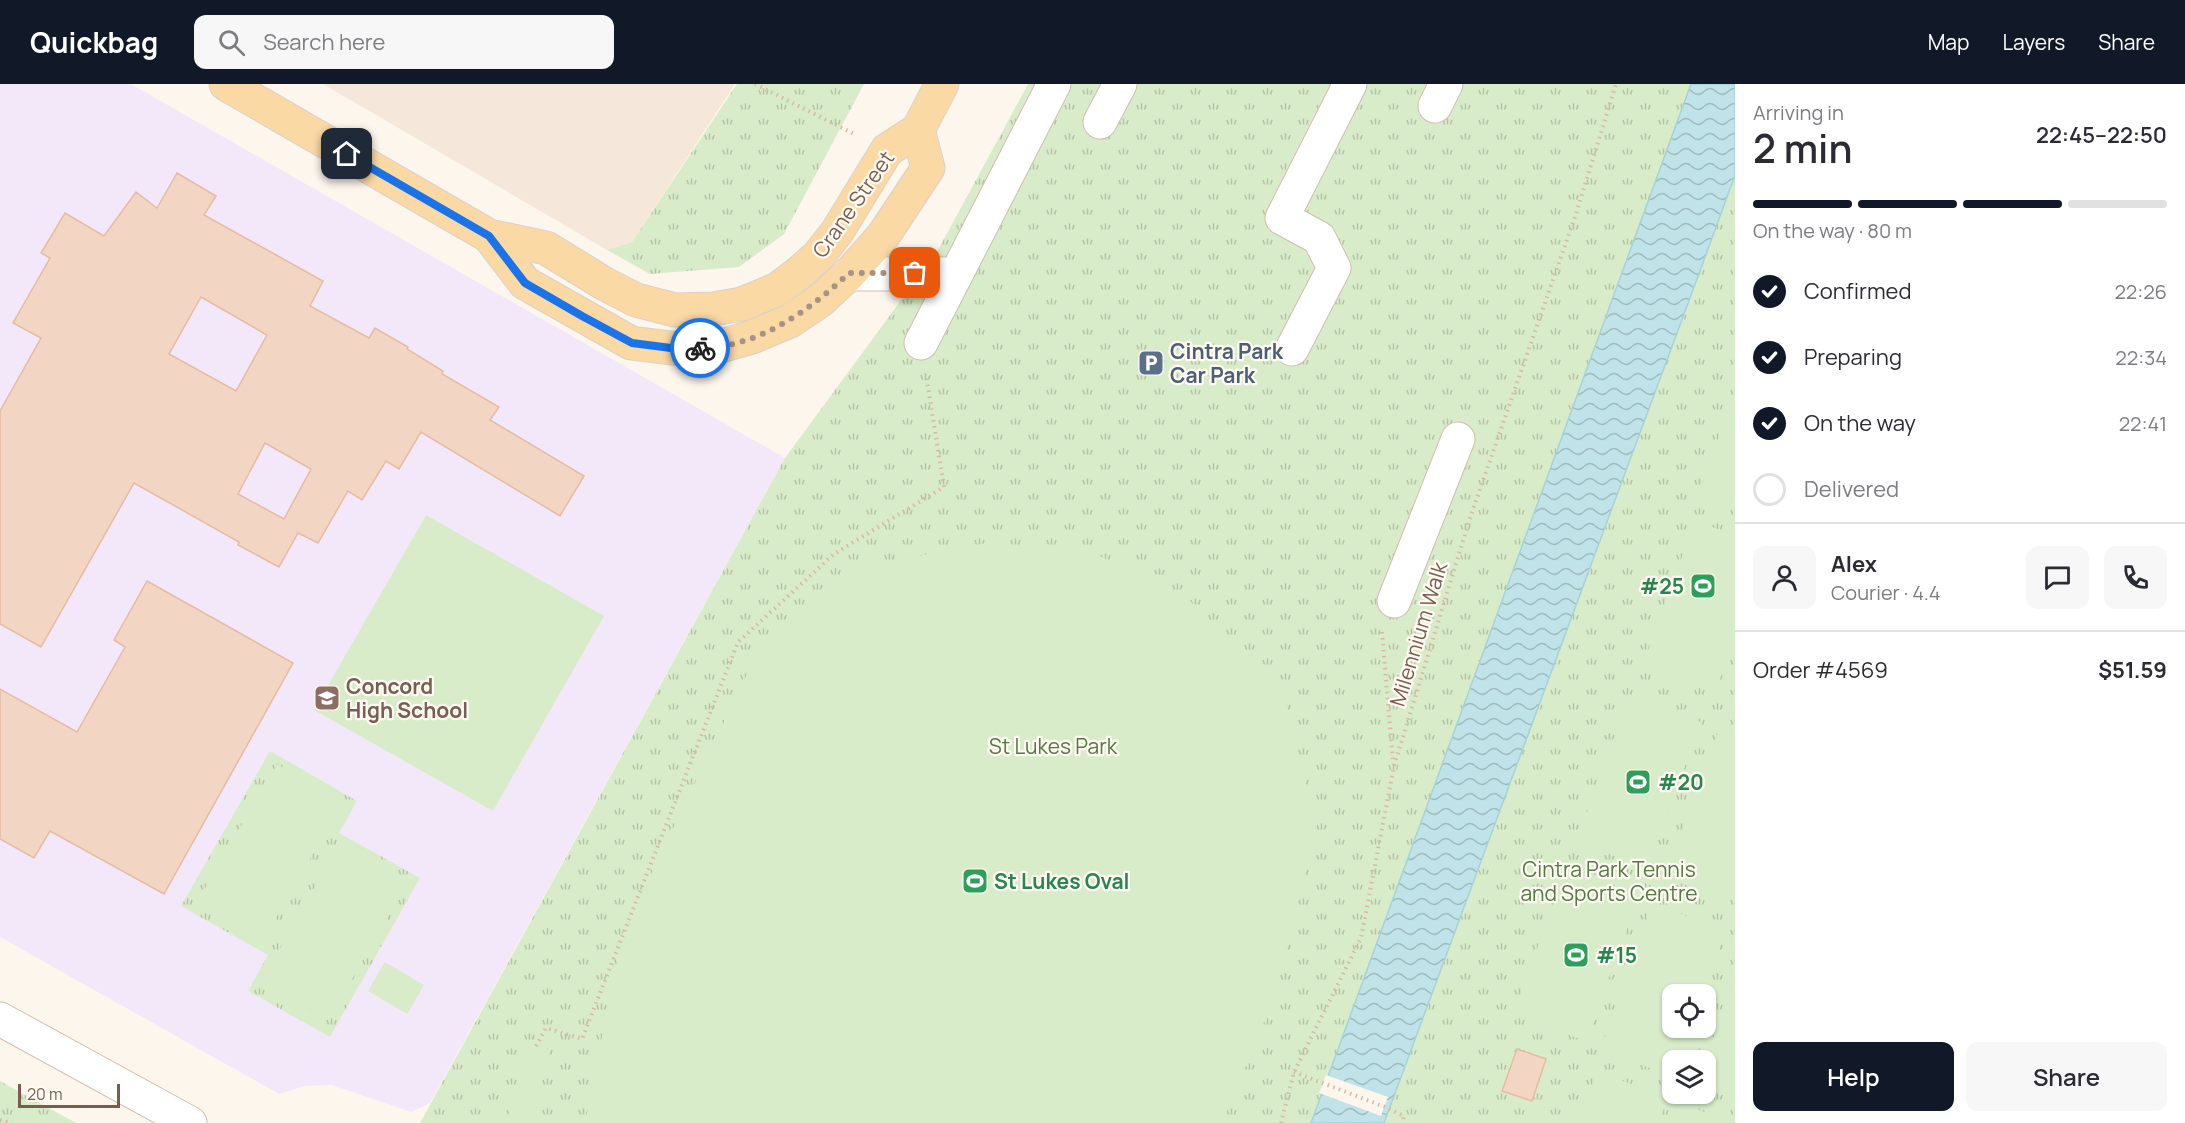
<!DOCTYPE html>
<html lang="en">
<head>
<meta charset="utf-8">
<style>
	:root { --surface:#fff; --page:#f7f7f7; --text:#2b2b33; --muted:#7c7c81; --line:#e1e1e2; --accent:#111827 }
	body { margin:0; font-family:Manrope,sans-serif; background:var(--page); color:var(--text); height:100vh; display:flex; flex-direction:column; font-size:22px; white-space:nowrap }
	* { box-sizing:border-box; margin:0 }
	p { font-size:20px; color:var(--muted) }
	.icon { flex:none; width:33px; height:33px; fill:none; stroke:currentColor; stroke-width:2; stroke-linecap:round; stroke-linejoin:round }
	.map { position:relative; flex:1; overflow:hidden }
	.sheet { display:flex; flex-direction:column; background:var(--surface); width:450px }
	.sheet>* { flex:none }
	.tools { position:absolute; left:1662px; top:900px; display:grid; gap:12px }
	.tools a { display:grid; place-items:center; width:54px; height:54px; border-radius:12px; background:var(--surface); box-shadow:0 2px 4px #0004; font-size:30px }
	.scale { position:absolute; left:18px; bottom:15px; width:102px; box-sizing:border-box; padding-left:6px; border:3px solid #7a5c4d; border-top:0; font-size:16px; line-height:21px; white-space:nowrap; color:#7a5c4d; -webkit-text-stroke:4px #fffaf3; paint-order:stroke }
	.pin { position:absolute; display:grid; place-items:center; width:51px; height:51px; color:#fff; margin:-26px; border-radius:12px; box-shadow:0 3px 9px #0006 }
	.courier { position:absolute; display:grid; place-items:center; width:60px; height:60px; margin:-30px; border:4px solid #1a73e8; border-radius:50%; background:#fff; color:#222; box-shadow:0 2px 8px #0007 }
	.head em { font-style:normal; font-weight:600 }
	.head div { display:flex; flex-direction:column-reverse }
	.head { display:flex; align-items:center; justify-content:space-between; height:102px; padding:0 18px }
	h1 { font-size:39px; font-weight:600; line-height:45px }
	.bar { display:grid; grid-template-columns:repeat(4,1fr); gap:9px 6px; align-content:center; height:72px; padding:0 18px }
	.bar i { height:8px; border-radius:4px; background:var(--line) }
	.bar .selected { background:var(--accent) }
	.bar p { grid-column:span 4 }
	.line { display:flex; align-items:center; gap:15px; padding:0 18px; border-top:2px solid var(--line) }
	.line div { flex:1 }
	.round { display:grid; place-items:center; flex:none; width:63px; height:63px; border-radius:12px; background:var(--page) }
	ol { padding:0 18px; list-style:none }
	li { display:flex; align-items:center; gap:18px; height:66px }
	li p { margin-inline-start:auto }
	li .icon { padding:6px; border-radius:50%; background:var(--accent); color:#fff; stroke-width:4 }
	li:last-child { color:var(--muted) }
	li i { width:33px; height:33px; border:3px solid var(--line); border-radius:50% }
	.button { display:flex; gap:12px; margin-top:auto; padding:12px 18px }
	.button a { flex:1; height:69px; border-radius:12px; background:var(--accent); color:#fff; font-size:24px; font-weight:600; line-height:69px; text-align:center }
	.button a+a { background:var(--page); color:var(--text) }
	header { display:flex; align-items:center; gap:36px; box-sizing:border-box; height:84px; padding:0 30px; background:var(--accent); color:#fff }
	header strong { font-size:28px }
	nav { display:flex; gap:33px; margin-inline-start:auto; font-size:21px }
	.search { width:420px; height:54px; background:var(--page); display:flex; align-items:center; gap:15px; box-sizing:border-box; padding:0 21px; border-radius:12px; color:var(--muted); font-size:22px }
	main { display:flex; flex:1; min-height:0 }
	.map>svg:first-child { display:block }
	.residential { fill:#f5e8da }
	.education { fill:#f3e8fa }
	.park { fill:url(#park-tufts); fill-rule:evenodd }
	.pitch { fill:#d8ecc9 }
	.water { fill:url(#water-waves); stroke:#a5d3da; stroke-width:1.5 }
	.pier { fill:#fdf6ec }
	.building { fill:#f3d5c3; stroke:#e6bba3; stroke-width:1.5; fill-rule:evenodd }
	.lines { fill:none; stroke-linecap:round; stroke-linejoin:round }
	.minor-casing { stroke:#d1beb0; stroke-width:35 }
	.major-casing { stroke:#dad1cd; stroke-width:35 }
	.path { stroke:#d9b8a5; stroke-width:4; stroke-dasharray:1.5 4.5; stroke-linecap:butt }
	.minor { stroke:#fff; stroke-width:33 }
	.major { stroke:#fbd9a5; stroke-width:33 }
	.done { stroke:#a89285; stroke-width:6; stroke-dasharray:0 10.8 }
	.route { stroke:#1a73e8; stroke-width:8 }
	.labels { text-anchor:middle; dominant-baseline:central; stroke-width:4.5; stroke-linejoin:round; paint-order:stroke }
	.street-label { font-size:21px; fill:#7a5c4d; stroke:#fffaf3 }
	.service-label { font-size:21px; font-weight:bold; fill:#4e5e75; stroke:#fffaf3; text-anchor:start }
	.leisure-label { font-size:21px; font-weight:bold; fill:#27864d; stroke:#fffaf3; text-anchor:start }
	.education-label { font-size:21px; font-weight:bold; fill:#785e54; stroke:#fffaf3; text-anchor:start }
	.park-label { font-size:21px; fill:#537a41; stroke:#fffaf3 }
</style>
</head>
<body>
<header>
<strong>Quickbag</strong>
<div class="search"><svg class="icon" aria-label="search" viewBox="0 0 24 24"><circle cx="10" cy="10" r="6"/><path d="M15 15l6 6"/></svg>Search here</div>
<nav><a>Map</a><a>Layers</a><a>Share</a></nav>
</header>
<main>
<div class="map">
<svg width="1735" height="1039" viewBox="0 0 1735 1039">
	<defs>
		<pattern id="park-tufts" width="24" height="20" patternUnits="userSpaceOnUse" patternTransform="scale(1.5)"><rect width="24" height="20" fill="#d8ecc9"/><path d="M3 7l-1-3M5 7V3M7 7l1-3M15 17l-1-3M17 17v-4M19 17l1-3" fill="none" stroke="#b4c2a5"/></pattern>
		<pattern id="water-waves" width="16" height="10" patternUnits="userSpaceOnUse" patternTransform="scale(1.5)"><rect width="16" height="10" fill="#bfe3e8"/><path d="M0 5q4-4 8 0t8 0" fill="none" stroke="#a0bbbe"/></pattern>
	</defs>
	<rect width="100%" height="100%" fill="#fdf6ec"/>
	<!-- residential -->
	<path class="residential" d="M323,0H735L632,158L607,166Z"/>
	<!-- education -->
	<path class="education" d="M0,0H131L785,374L430,1019L411,1028L332,1001L305,1002L279,1010L0,853Z"/>
	<!-- park -->
	<g class="park">
		<path d="M737,0H864L784,150L739,183L650,190L607,166L632,158Z"/>
		<path d="M1028,0H1691L1311,1039H420L785,374L938,166Z"/>
		<path d="M1735,91V1039H1384L1700,187ZM1672,910H1706V944H1672ZM1672,976H1706V1010H1672Z"/>
		<path d="M270,667L357,717L339,749L420,794L330,953L248,907L268,871L181,822Z"/>
		<path d="M0,997L76,1039H0Z"/>
	</g>
	<!-- pitch -->
	<g class="pitch">
		<path d="M1735,308V424L1698,411Z"/>
		<path d="M426,431L604,532L493,727L314,626Z"/>
		<path d="M1695,437L1735,451V553L1715,609L1642,583Z"/>
		<path d="M987,459L1086,465L1190,517L1284,613L1317,742L1274,914L1222,1039H585L622,851L756,571L855,484Z"/>
		<path d="M1629,612L1701,638L1648,784L1576,758Z"/>
		<path d="M1719,646L1735,652V817L1666,792Z"/>
		<path d="M277,680L343,718L263,856L197,818Z"/>
		<path d="M338,762L406,800L329,936L261,898Z"/>
		<path d="M1566,785L1639,811L1586,957L1513,931Z"/>
		<path d="M1653,820L1726,846L1703,910H1672V944H1691L1679,976H1672V992L1600,966Z"/>
		<path d="M385,878L424,901L407,930L368,907Z"/>
		<path d="M1735,894V1010L1706,1000L1705,976Z"/>
		<path d="M527,960L550,965L530,1039H506Z"/>
		<path d="M1598,988L1668,1013L1659,1039H1579Z"/>
		<path d="M464,1015L470,1016L464,1039H458Z"/>
		<path d="M1691,1023L1734,1039H1685Z"/>
	</g>
	<!-- water -->
	<path class="water" d="M1691,0H1735V91L1700,187L1384,1039H1311Z"/>
	<!-- pier -->
	<path class="pier" d="M1326,991L1388,1013L1381,1032L1319,1009Z"/>
	<!-- building -->
	<g class="building">
		<path d="M177,89L216,112L204,131L323,197L310,222L369,254L375,244L408,263L407,265L443,287L442,290L499,323L490,336L584,392L560,432L421,348L399,385L386,377L362,416L348,407L318,459L298,449L279,483L238,461L239,458L134,399L41,563L0,540V327L41,254L13,239L50,174L41,169L65,129L104,152L136,108L157,124ZM201,213L267,251L236,307L169,270ZM265,359L311,385L284,435L238,410Z"/>
		<path d="M147,497L293,579L164,810L50,747L34,774L0,755V605L77,648L125,563L114,556Z"/>
		<path d="M1517,965L1546,975L1532,1017L1502,1007Z"/>
	</g>
	<g class="lines">
		<!-- minor casing -->
		<g class="minor-casing">
			<g id="minor">
				<path d="M1435,22L1446,0"/>
				<path d="M1100,38L1120,0"/>
				<path d="M849,190H956"/>
				<path d="M921,259L1054,0"/>
				<path d="M1292,265L1334,184L1319,154L1282,134L1350,0"/>
				<path d="M1394,517L1458,355"/>
				<path d="M0,935L190,1039"/>
			</g>
		</g>
		<!-- major casing -->
		<g class="major-casing">
			<g id="major">
				<path d="M226,0L489,152L546,164L605,200L636,216L675,226L713,225L742,220L778,205L799,189L818,172L837,148L887,66L918,46L942,0"/>
				<path d="M489,152L525,199L631,259L671,264H714L752,253L790,237L821,216L849,190L883,152L928,84L918,46"/>
			</g>
		</g>
		<!-- path -->
		<g class="path">
			<path d="M755,0L856,51"/>
			<path d="M1382,548L1393,678"/>
			<path d="M536,962L546,944L582,955L738,558L834,470L944,403L926,291"/>
			<path d="M1294,988L1385,1023L1404,1032L1402,1039"/>
			<path d="M0,1036L12,1039"/>
			<path d="M1281,1039L1294,988L1361,854L1394,682L1471,431L1576,130L1616,0"/>
		</g>
		<!-- minor -->
		<use href="#minor" class="minor"/>
		<!-- major -->
		<use href="#major" class="major"/>
	</g>
	<g class="lines">
		<!-- done -->
		<path class="done" d="M700,264C757,264 809,227 849,189H915"/>
		<!-- route -->
		<path class="route" d="M347,70L489,152L525,199L582,232L632,259L671,264H700"/>
	</g>
	<!-- icons -->
	<defs>
		<g id="parking-square" transform="scale(1.35)"><rect x="-9" y="-9" width="18" height="18" rx="4" fill="#5c6f8a" stroke="#fffaf3"/><path d="M-3.5-5.5H1a3.5 3.5 0 0 1 0 7H-1V5.5H-3.5ZM-1-3.4V-.6H.8a1.4 1.4 0 0 0 0-2.8Z" fill="#fff"/></g>
		<g id="stadium-square" transform="scale(1.35)"><rect x="-9" y="-9" width="18" height="18" rx="4" fill="#2e9e5b" stroke="#fffaf3"/><path d="M0-5a6.5 5 0 1 0 0 10a6.5 5 0 1 0 0-10ZM-3.5-1.8h7v3.6h-7Z" fill="#fff"/></g>
		<g id="school-square" transform="scale(1.35)"><rect x="-9" y="-9" width="18" height="18" rx="4" fill="#8d6e63" stroke="#fffaf3"/><path d="M0-5L7-2L0 1L-7-2ZM-4 1L0 2.5L4 1V4Q0 6-4 4Z" fill="#fff"/></g>
	</defs>
	<g fill-rule="evenodd">
		<use href="#parking-square" x="1151" y="279"/>
		<use href="#stadium-square" x="1703" y="502"/>
		<use href="#school-square" x="327" y="614"/>
		<use href="#stadium-square" x="1638" y="698"/>
		<use href="#stadium-square" x="975" y="797"/>
		<use href="#stadium-square" x="1576" y="871"/>
	</g>
	<g class="labels">
		<!-- street labels -->
		<g class="street-label">
			<text transform="translate(853 120) rotate(-55)">Crane Street</text>
			<text transform="translate(1418 550) rotate(-73)">Milennium Walk</text>
		</g>
		<!-- service labels -->
		<g class="service-label">
			<text x="1170" y="267">Cintra Park<tspan x="1170" dy="24">Car Park</tspan></text>
		</g>
		<!-- leisure labels -->
		<g class="leisure-label">
			<text x="1684" y="502" text-anchor="end">#25</text>
			<text x="1658" y="698">#20</text>
			<text x="994" y="797">St Lukes Oval</text>
			<text x="1596" y="871">#15</text>
		</g>
		<!-- education labels -->
		<g class="education-label">
			<text x="346" y="602">Concord<tspan x="346" dy="24">High School</tspan></text>
		</g>
		<!-- park labels -->
		<g class="park-label">
			<text x="1053" y="662">St Lukes Park</text>
			<text x="1609" y="785">Cintra Park Tennis<tspan x="1609" dy="24">and Sports Centre</tspan></text>
		</g>
	</g>
</svg>
<div class="tools">
<a><svg class="icon" aria-label="locate" viewBox="0 0 24 24"><circle cx="12" cy="12" r="6"/><path d="M12 2v4M12 18v4M2 12h4M18 12h4"/></svg></a>
<a><svg class="icon" aria-label="layers" viewBox="0 0 24 24"><path d="M12 4l9 5-9 5-9-5zM3 14l9 5 9-5"/></svg></a>
</div>
<div class="scale">20 m</div>
<div class="pin" style="left:915px;top:189px;background:#ea580c"><svg class="icon" aria-label="bag" viewBox="0 0 24 24"><path d="M5 8h14l-1 12H6zM9 8a3 3 0 0 1 6 0"/></svg></div>
<div class="pin" style="left:347px;top:70px;background:#1f2937"><svg class="icon" aria-label="home" viewBox="0 0 24 24"><path d="M3 11l9-7 9 7M6 9v11h12V9"/></svg></div>
<div class="courier" style="left:700px;top:264px"><svg class="icon" aria-label="bike" viewBox="0 0 24 24"><circle cx="6" cy="16" r="4"/><circle cx="18" cy="16" r="4"/><path d="M6 16l4-8h5l3 8M10 8l3 8H6M13 5h3"/></svg></div>
</div>
<section class="sheet">
<div class="head"><div><h1>2 min</h1><p>Arriving in</p></div><em>22:45–22:50</em></div>
<div class="bar"><i class="selected"></i><i class="selected"></i><i class="selected"></i><i></i><p>On the way · 80 m</p></div>
<ol>
<li><svg class="icon" aria-label="check" viewBox="0 0 24 24"><path d="M5 12l5 5 9-10"/></svg>Confirmed<p>22:26</p></li>
<li><svg class="icon" aria-label="check" viewBox="0 0 24 24"><path d="M5 12l5 5 9-10"/></svg>Preparing<p>22:34</p></li>
<li><svg class="icon" aria-label="check" viewBox="0 0 24 24"><path d="M5 12l5 5 9-10"/></svg>On the way<p>22:41</p></li>
<li><i></i>Delivered</li>
</ol>
<div class="line" style="height:108px"><a class="round"><svg class="icon" aria-label="person" viewBox="0 0 24 24"><circle cx="12" cy="8" r="4"/><path d="M4 21q1-7 8-7t8 7"/></svg></a><div><b>Alex</b><p>Courier · 4.4</p></div><a class="round"><svg class="icon" aria-label="chat" viewBox="0 0 24 24"><path d="M4 5h16v11H9l-5 4z"/></svg></a><a class="round"><svg class="icon" aria-label="phone" viewBox="0 0 24 24"><path d="M5 4h4l2 5-3 2q2 4 5 5l2-3 5 2v4C11 20 4 13 5 4z"/></svg></a></div>
<div class="line" style="height:78px"><div>Order #4569</div><b>$51.59</b></div>
<div class="button"><a>Help</a><a>Share</a></div>
</section>
</main>
</body>
</html>
